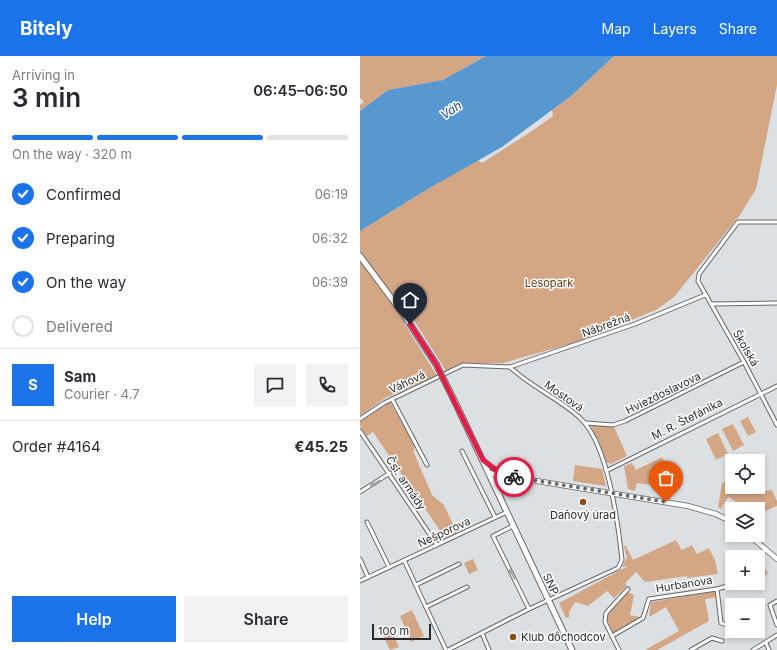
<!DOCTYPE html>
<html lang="en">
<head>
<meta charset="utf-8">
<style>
	:root { --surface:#fff; --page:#f2f2f3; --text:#2b2b33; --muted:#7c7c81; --line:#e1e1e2; --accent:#1a73e8 }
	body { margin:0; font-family:Inter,sans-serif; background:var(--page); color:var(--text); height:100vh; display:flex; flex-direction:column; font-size:15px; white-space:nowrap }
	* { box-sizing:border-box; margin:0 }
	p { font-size:13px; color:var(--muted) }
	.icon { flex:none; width:22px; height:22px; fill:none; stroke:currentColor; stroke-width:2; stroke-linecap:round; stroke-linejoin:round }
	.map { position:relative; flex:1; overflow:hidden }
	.sheet { display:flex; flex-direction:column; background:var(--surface); width:360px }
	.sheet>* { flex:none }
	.buttons { position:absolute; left:365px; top:398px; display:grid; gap:8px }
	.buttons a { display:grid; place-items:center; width:40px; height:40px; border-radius:0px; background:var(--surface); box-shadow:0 2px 6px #0003; font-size:20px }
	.scale { position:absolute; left:12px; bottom:10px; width:59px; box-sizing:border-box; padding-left:4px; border:2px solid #2a2b2c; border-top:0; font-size:11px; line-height:14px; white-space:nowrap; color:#2a2b2c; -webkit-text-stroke:3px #fff; paint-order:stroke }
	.pin { position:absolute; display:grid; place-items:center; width:34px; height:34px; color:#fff; margin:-41px -17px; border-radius:50% 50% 50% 0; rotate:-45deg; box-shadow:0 0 4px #0007 }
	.pin .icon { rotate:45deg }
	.courier { position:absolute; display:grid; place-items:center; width:40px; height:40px; margin:-20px; border:3px solid #e11d48; border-radius:50%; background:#fff; color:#222; box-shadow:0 1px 5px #0007 }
	.head em { font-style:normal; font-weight:600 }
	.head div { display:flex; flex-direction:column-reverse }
	.head { display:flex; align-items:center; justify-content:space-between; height:68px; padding:0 12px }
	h1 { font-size:26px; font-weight:600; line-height:30px }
	.bar { display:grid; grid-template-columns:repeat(4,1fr); gap:6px 4px; align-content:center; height:48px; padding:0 12px }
	.bar i { height:5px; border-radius:3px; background:var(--line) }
	.bar .on { background:var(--accent) }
	.bar p { grid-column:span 4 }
	.line { display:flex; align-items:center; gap:10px; padding:0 12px; border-top:1px solid var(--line) }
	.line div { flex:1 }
	.round { display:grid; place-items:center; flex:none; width:42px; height:42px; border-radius:0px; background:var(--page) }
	ol { padding:0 12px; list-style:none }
	li { display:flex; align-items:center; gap:12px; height:44px }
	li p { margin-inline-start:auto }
	li .icon { padding:4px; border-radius:50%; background:var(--accent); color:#fff; stroke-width:4 }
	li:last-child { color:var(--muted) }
	li i { width:22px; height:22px; border:2px solid var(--line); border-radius:50% }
	.button { display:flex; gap:8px; margin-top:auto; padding:8px 12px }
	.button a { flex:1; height:46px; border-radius:0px; background:var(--accent); color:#fff; font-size:16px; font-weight:600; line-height:46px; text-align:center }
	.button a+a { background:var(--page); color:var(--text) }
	header { display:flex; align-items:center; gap:24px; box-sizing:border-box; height:56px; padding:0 20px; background:var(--accent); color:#fff }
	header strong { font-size:19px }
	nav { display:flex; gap:22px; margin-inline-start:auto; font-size:14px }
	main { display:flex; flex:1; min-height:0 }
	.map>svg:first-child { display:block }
	.green { fill:#d3a685 }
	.water { fill:#5698cf }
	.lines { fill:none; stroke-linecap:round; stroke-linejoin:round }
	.street-casing { stroke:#646769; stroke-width:5 }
	.secondary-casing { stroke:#646769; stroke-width:6 }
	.primary-casing { stroke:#646769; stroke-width:7 }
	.street { stroke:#fff; stroke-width:3 }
	.secondary { stroke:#fff; stroke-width:4.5 }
	.primary { stroke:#fff; stroke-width:5 }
	.primary-bridge-casing { stroke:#646769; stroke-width:7; stroke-linecap:butt }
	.primary-bridge { stroke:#fff; stroke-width:5 }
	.oneway { fill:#9fa0a0 }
	.done { stroke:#696a6c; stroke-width:4; stroke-dasharray:0 7.2 }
	.route { stroke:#e11d48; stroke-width:5 }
	.poi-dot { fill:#8d4e14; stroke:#fff; stroke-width:1.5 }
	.labels { text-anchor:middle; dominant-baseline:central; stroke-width:3; stroke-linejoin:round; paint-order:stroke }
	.park-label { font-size:11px; fill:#64370f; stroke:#fff }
	.street-label { font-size:11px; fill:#2a2b2c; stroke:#fff }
	.poi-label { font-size:11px; fill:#2a2b2c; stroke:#fff }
	.water-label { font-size:12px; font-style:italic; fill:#1a4b70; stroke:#fff }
</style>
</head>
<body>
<header>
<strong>Bitely</strong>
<nav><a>Map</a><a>Layers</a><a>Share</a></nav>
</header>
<main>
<section class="sheet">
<div class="head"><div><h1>3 min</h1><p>Arriving in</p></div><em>06:45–06:50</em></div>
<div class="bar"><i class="on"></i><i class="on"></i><i class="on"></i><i></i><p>On the way · 320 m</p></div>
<ol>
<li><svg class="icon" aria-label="check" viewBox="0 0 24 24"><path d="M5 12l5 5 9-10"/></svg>Confirmed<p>06:19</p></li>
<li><svg class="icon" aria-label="check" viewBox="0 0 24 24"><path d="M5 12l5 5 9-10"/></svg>Preparing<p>06:32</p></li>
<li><svg class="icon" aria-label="check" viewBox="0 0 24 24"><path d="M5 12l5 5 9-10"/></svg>On the way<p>06:39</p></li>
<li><i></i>Delivered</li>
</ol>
<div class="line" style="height:72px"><b class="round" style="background:var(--accent);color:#fff">S</b><div><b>Sam</b><p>Courier · 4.7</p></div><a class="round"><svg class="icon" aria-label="chat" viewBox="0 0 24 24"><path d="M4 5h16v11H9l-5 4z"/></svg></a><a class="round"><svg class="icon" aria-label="phone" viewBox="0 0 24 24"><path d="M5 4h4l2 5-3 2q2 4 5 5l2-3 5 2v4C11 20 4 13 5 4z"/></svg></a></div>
<div class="line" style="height:52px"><div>Order #4164</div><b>€45.25</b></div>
<div class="button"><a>Help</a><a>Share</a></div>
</section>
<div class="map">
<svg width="417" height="594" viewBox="0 0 417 594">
	<rect width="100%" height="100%" fill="#dde0e2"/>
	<!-- green -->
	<g class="green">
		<path d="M0,0H126L83,24L28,34L0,55V49L4,46L0,42Z"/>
		<path d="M254,0H417V29L396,133L380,159L314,241L296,254L217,286L143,307H101L86,315L52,261L44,267L77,320L25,342L0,360V175L66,134L118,104L122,107L172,75L193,60L192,54L211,40Z"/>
		<path d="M30,346L54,388V397L72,439L84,449L97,477L85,482L13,376L7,380L0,370V365Z"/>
		<path d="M388,361L396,376L388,380L380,365Z"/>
		<path d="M373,368L384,389L373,395L362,373Z"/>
		<path d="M231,369L254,371L267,400L251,408L246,406Z"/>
		<path d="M358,377L368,398L356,404L346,383Z"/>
		<path d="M302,401L314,423L313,432L277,427L275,435L268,433L264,410L272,407L276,414Z"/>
		<path d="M215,409L242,413L246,430L213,425Z"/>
		<path d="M398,420L405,435L412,434L417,445V450L398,458V453H373L375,445L368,441L361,453L358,451L362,428L369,421L372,431H398Z"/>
		<path d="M316,484L322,494L332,489L337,498L349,492L355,504L358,518L327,522V520L285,526L276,516L265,527L267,530L254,542L247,535L228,550L215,546L209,556V561L206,562L199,547L268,510L262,511L267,502L264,490H266L273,504Z"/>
		<path d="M113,503L118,514L109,518L104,507Z"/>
		<path d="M402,505L408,518L402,521L398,507Z"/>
		<path d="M356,535L357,541L345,543L349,565L297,594H285L319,575L306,551L289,561L291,546Z"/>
		<path d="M268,536L274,539L270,559L280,561L279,563L253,578L247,563L248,558Z"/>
		<path d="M52,554L64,580L51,586L40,560Z"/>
		<path d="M30,571L39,591L30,594L21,575Z"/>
	</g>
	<!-- water -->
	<path class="water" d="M126,0H254L211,40L142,91L66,134L0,175V55L28,34L83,24Z"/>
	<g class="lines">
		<!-- street casing -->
		<g class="street-casing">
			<g id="street">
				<path d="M417,166H378L339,218L338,225L384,306L417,369"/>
				<path d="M351,248L417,247"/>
				<path d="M32,343L67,409"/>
				<path d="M0,363L24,347L103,309L150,311L275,268L345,239"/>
				<path d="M226,367L253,369L265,365L384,306"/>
				<path d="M0,375L77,489"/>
				<path d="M102,395L135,461"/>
				<path d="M246,415L417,330"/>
				<path d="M0,436L30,417"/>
				<path d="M7,466L29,511"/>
				<path d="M153,470L133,480L169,553"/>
				<path d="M0,503L8,521"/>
				<path d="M44,504L86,594"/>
				<path d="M0,525L147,456"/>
				<path d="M56,529L99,508"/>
				<path d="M357,533L361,567L372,571"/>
				<path d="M417,545L410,549L417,569"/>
				<path d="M66,551L107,531"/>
				<path d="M122,577L129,594"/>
				<path d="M252,580L283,562L289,543L357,533L371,529"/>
				<path d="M406,587L409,594"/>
				<path d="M88,594L169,553L258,512L262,504C258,466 248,386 219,361C198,342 171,331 150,311"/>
				<path d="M259,594L245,566L246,557L268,533"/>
				<path d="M331,594L352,582L362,585"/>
				<path d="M393,594L417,579"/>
			</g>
		</g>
		<!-- secondary casing -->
		<g class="secondary-casing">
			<g id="secondary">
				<path d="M123,404L141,418"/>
				<path d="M128,417L328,450L356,458L372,466"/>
				<path d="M139,439L141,426L149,420"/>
				<path d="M389,479L417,503"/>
			</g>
		</g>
		<!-- primary casing -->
		<g class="primary-casing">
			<g id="primary">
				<path d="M0,200L44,259L76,308"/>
				<path d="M95,346L212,594"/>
			</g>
		</g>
		<!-- street -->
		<use href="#street" class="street"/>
		<!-- secondary -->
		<use href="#secondary" class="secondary"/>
		<!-- primary -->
		<use href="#primary" class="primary"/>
		<!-- primary-bridge casing -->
		<g class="primary-bridge-casing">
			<path id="primary-bridge" d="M76,308L95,346"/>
		</g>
		<!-- primary-bridge -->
		<use href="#primary-bridge" class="primary-bridge"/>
	</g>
	<!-- one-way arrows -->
	<defs><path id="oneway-solid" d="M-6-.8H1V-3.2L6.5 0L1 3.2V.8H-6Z"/></defs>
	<g class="oneway">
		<use href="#oneway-solid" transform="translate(15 427) rotate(148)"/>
		<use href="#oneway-solid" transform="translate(152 518) rotate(-117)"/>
	</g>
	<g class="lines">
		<!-- done -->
		<path class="done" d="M154,421L306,446"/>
		<!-- route -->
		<path class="route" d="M50,268L76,308L123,404L142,419L154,421"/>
	</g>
	<!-- markers -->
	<g class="poi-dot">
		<circle cx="223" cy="446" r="4"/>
		<circle cx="153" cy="581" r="4"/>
	</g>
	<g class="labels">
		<!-- park labels -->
		<g class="park-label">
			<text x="189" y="227">Lesopark</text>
		</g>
		<!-- street labels -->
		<g class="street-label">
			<text transform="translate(246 269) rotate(-20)">Nábrežná</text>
			<text transform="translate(386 292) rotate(60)">Školská</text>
			<text transform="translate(47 326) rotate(-25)">Váhová</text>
			<text transform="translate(303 337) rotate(-26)">Hviezdoslavova</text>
			<text transform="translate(204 340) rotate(35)">Mostová</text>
			<text transform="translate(327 363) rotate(-27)">M. R. Štefánika</text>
			<text transform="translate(46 427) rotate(56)">Čsl. armády</text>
			<text transform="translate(84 476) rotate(-25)">Nešporova</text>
			<text transform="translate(191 528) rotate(64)">SNP</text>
			<text transform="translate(324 528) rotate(-9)">Hurbanova</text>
		</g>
		<!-- poi labels -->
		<g class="poi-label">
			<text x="223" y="459">Daňový úrad</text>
			<text x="161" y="581" text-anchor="start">Klub dôchodcov</text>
		</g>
		<!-- water labels -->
		<g class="water-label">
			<text transform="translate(91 54) rotate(-33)">Váh</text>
		</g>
	</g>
</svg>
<div class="buttons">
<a><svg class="icon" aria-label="locate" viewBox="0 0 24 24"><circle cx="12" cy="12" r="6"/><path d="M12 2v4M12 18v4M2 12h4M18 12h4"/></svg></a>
<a><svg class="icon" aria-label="layers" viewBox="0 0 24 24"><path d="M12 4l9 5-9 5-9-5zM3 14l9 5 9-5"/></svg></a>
<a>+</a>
<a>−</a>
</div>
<div class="scale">100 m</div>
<div class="pin" style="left:306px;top:446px;background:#ea580c"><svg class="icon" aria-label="bag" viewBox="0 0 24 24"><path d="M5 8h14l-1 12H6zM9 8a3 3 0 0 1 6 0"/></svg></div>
<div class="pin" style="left:50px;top:268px;background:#1f2937"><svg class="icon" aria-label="home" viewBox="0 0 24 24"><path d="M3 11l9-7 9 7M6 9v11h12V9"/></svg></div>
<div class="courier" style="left:154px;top:421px"><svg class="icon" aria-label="bike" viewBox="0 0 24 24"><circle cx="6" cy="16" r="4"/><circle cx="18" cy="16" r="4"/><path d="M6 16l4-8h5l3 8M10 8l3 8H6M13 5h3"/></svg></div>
</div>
</main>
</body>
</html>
